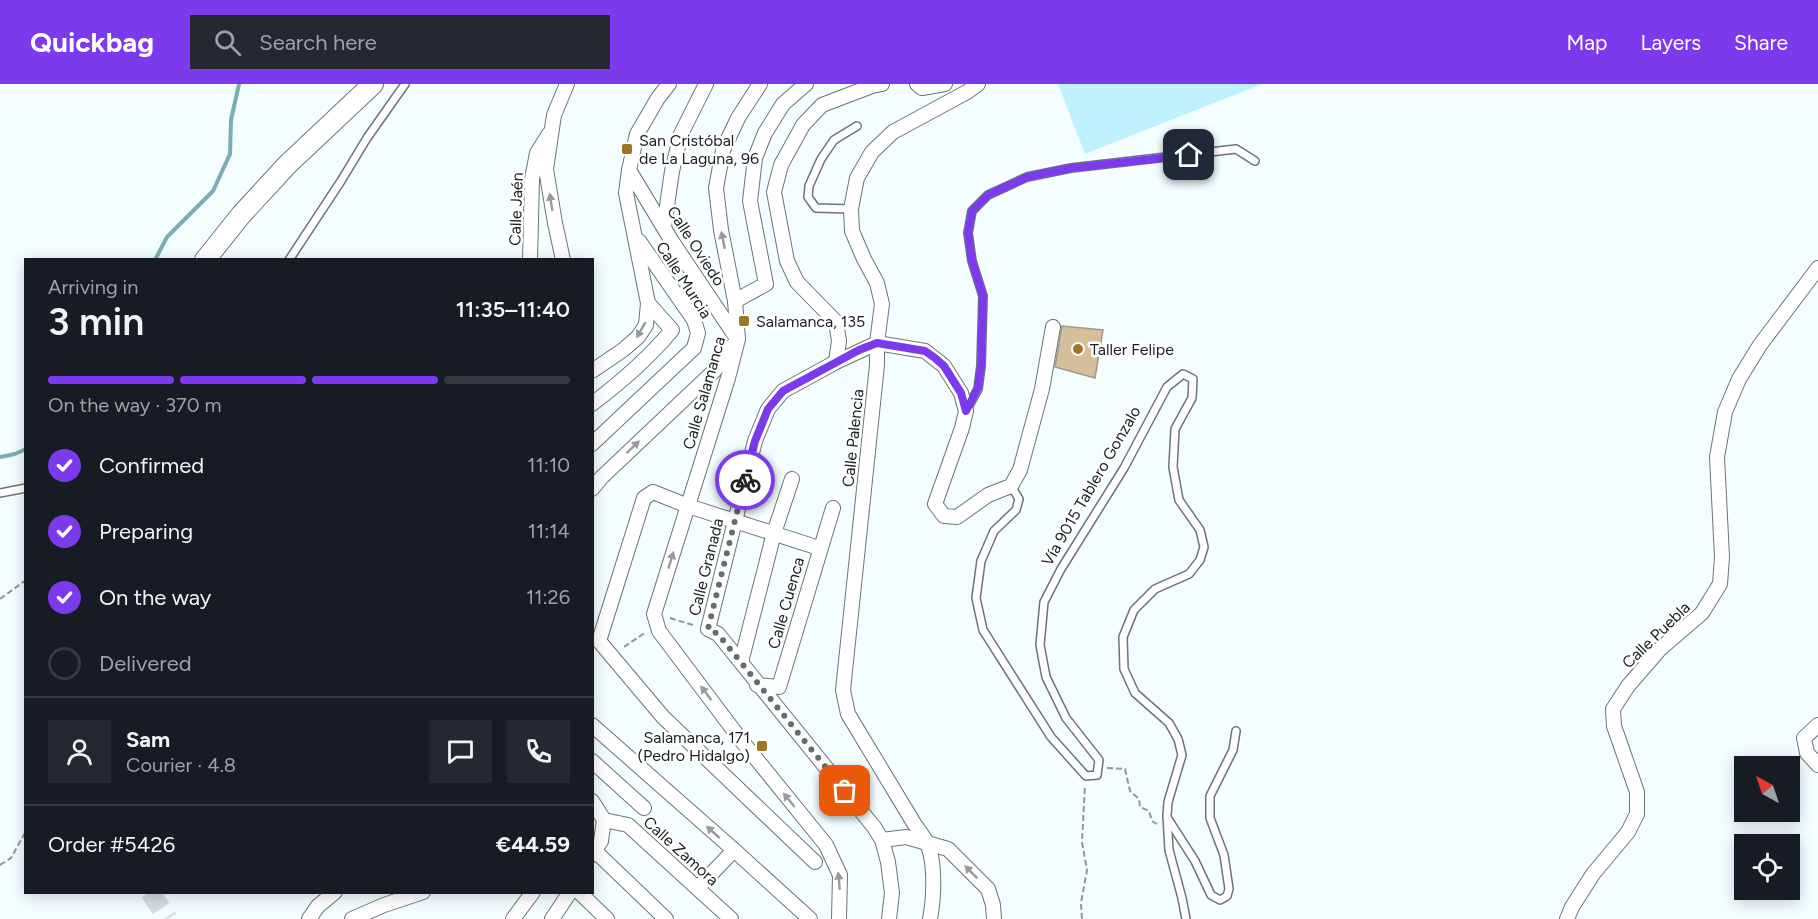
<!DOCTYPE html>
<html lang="en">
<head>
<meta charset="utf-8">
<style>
	:root { --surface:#171b24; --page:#242831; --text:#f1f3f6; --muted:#9ea1a6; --line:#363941; --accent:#7c3aed }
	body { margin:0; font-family:Figtree,sans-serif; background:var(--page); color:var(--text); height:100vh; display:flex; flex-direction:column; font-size:22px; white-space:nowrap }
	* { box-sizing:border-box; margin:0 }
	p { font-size:20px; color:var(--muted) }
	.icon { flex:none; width:33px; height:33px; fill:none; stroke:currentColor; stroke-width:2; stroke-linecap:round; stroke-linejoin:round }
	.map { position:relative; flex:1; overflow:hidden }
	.drawer { position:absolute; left:24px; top:174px; width:570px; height:636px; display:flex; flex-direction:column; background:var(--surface); border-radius:0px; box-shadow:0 3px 15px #0003 }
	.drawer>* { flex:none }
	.needle { width:39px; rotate:320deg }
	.controls { position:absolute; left:1734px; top:672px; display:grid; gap:12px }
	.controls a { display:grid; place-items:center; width:66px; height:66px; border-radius:0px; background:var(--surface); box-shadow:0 3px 15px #0003; font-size:30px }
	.pin { position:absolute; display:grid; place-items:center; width:51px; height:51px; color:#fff; margin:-26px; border-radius:12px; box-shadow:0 3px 9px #0006 }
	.courier { position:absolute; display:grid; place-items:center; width:60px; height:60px; margin:-30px; border:4px solid #7c3aed; border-radius:50%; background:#fff; color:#222; box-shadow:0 2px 8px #0007 }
	.summary em { font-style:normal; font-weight:600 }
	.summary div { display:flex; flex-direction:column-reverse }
	.summary { display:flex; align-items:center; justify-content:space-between; height:102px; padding:0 24px }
	h1 { font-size:39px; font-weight:600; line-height:45px }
	.bar { display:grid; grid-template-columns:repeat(4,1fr); gap:9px 6px; align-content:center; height:72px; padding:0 24px }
	.bar i { height:8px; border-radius:4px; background:var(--line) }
	.bar .on { background:var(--accent) }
	.bar p { grid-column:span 4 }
	.line { display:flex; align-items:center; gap:15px; padding:0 24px; border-top:2px solid var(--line) }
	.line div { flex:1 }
	.round { display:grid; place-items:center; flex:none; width:63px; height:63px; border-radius:0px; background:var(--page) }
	ol { padding:0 24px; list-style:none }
	li { display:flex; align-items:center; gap:18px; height:66px }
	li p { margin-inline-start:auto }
	li .icon { padding:6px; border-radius:50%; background:var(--accent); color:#fff; stroke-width:4 }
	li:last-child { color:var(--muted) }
	li i { width:33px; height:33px; border:3px solid var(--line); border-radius:50% }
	header { display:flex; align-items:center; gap:36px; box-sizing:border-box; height:84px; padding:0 30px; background:var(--accent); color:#fff }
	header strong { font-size:28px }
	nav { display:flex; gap:33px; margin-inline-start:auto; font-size:21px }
	.search { width:420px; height:54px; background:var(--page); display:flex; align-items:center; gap:15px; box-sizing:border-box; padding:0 21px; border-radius:0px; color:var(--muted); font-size:22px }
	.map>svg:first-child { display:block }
	.green { fill:#bff2fe }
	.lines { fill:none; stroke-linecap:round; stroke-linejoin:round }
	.stream { stroke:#7badb8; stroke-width:4 }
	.building { fill:#d7be9b; stroke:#9f9990; stroke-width:1.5 }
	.secondary-tunnel { stroke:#d3dcde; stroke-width:20; stroke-dasharray:20 10; stroke-linecap:butt }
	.lane-casing { stroke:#697578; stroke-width:10 }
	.street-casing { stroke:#697578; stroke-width:16 }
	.secondary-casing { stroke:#697578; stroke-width:22 }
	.path { stroke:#8f9798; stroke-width:2; stroke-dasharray:6 3; stroke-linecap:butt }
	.lane { stroke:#fff; stroke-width:7 }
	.street { stroke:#fff; stroke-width:14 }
	.secondary { stroke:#fff; stroke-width:20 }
	.oneway { fill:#989a9b }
	.done { stroke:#666d6e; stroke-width:6; stroke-dasharray:0 10.8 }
	.route { stroke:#7c3aed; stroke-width:8 }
	.poi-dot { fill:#a27426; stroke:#fff; stroke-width:2 }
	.labels { text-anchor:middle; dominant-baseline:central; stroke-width:5; stroke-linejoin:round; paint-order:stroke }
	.poi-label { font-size:16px; fill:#1a1f20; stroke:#fff; text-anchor:start }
	.street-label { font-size:16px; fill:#1a1f20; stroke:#fff }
</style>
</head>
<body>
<header>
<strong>Quickbag</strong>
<div class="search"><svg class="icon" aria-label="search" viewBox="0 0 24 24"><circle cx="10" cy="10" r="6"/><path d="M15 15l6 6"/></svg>Search here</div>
<nav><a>Map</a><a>Layers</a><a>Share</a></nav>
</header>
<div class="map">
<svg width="1818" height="835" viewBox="0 0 1818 835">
	<rect width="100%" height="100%" fill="#f4fdff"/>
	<!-- green -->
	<path class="green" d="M1058,0H1262L1085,70Z"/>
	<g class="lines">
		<!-- stream -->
		<g class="stream">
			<path d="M155,176L167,153L213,107L230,70L231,36L239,0"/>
			<path d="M0,373L15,370L26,365"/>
		</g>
	</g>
	<!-- building -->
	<path class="building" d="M1062,242L1103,246L1095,294L1055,283Z"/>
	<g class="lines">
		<!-- secondary-tunnel -->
		<path class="secondary-tunnel" d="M150,808L168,835"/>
		<!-- lane casing -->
		<g class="lane-casing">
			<g id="lane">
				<path d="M851,125L816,124L808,113L809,102L821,75L834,56L857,42"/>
				<path d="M289,176L341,97L367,54L405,0"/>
				<path d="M967,325L978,305L981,282L983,212L972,177L968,149L972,127L988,111L1027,93L1071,84L1236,65L1255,77"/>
				<path d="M1011,402L1019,415L1016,426L994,447L981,477L976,514L983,546L1051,653L1086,692L1097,691L1099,676L1066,634L1046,593L1040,561L1044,518L1061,485L1124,384L1167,303L1183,290L1193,295L1192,314L1175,345L1173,383L1179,416L1200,446L1204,463L1200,476L1189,490L1155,505L1134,526L1123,553L1124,585L1135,609L1169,639L1178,655L1182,671L1168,718L1167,732L1169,766L1182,814L1186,835"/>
				<path d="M0,409L26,404"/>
				<path d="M1168,735L1195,777L1211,811L1220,816L1227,812L1229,805L1224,771L1210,734V712L1233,666L1236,647"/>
			</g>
		</g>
		<!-- street casing -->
		<g class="street-casing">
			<g id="street">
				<path d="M760,0L738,34L723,66L716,104L721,146L735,217L738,255L728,294L654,530L659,547L741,656L826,761L840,791L839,835"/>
				<path d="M917,0L922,4L945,0"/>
				<path d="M629,86L673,159L736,253"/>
				<path d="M664,143L672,87L681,50L706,0"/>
				<path d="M530,176L532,95L537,69L549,50"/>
				<path d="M563,176L555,139L546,85L554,31L567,0"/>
				<path d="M735,217L766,200L750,117L755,74L765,49L783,20L806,0"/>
				<path d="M877,259L836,278L783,307L768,325L755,357L708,545L718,550L874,743L882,756L888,778L892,809L889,835"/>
				<path d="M877,259L925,267L944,282L961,309L966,327L962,344L935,420L944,432L957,433L988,411L1011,402L1020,386L1042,305L1053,243"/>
				<path d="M836,278L839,257L836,238L797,198L787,177L774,108L781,81L803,41L822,21L872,2L882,0"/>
				<path d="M592,287L623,266L638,253L646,241L648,219L626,109L629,86L637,50L658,14L669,0"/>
				<path d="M592,320C621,298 649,274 672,246L648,219"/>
				<path d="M592,360L694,264L698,249L694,236L639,157"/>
				<path d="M592,405L602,393L714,287L735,259"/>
				<path d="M741,578L774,449L792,395"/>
				<path d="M757,601L779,603L833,424"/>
				<path d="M592,641L734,766L698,804"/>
				<path d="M1818,641L1804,654L1807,669L1818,681"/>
				<path d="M592,677L644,724"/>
				<path d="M592,717L604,736L601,757L592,771"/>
				<path d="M604,736L628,741L731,835"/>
				<path d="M882,756L906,753L948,765L988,805L993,821L994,835"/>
				<path d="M734,766L810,835"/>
				<path d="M595,767L666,835"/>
				<path d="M815,778L663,633L599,557L644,414L653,408L688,422L819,464"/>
				<path d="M579,808L607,835"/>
				<path d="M309,835L318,822L335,808"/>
				<path d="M352,835L384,821L423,808"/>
				<path d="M513,835L533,808"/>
				<path d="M552,835L570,808"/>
				<path d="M930,835C934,814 936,776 926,757C923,752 919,746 915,741L848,630L843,606L877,281V259L882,220L877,199L864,175L852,147L851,125L857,94L872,68L893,48L967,8L978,0"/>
				<path d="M1567,835L1572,823L1593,790L1628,748L1637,730V708L1614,642L1613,625L1628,602L1660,565L1702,529L1720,500L1722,473L1717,373L1725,328L1739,295L1760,261L1818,184"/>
			</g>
		</g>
		<!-- secondary casing -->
		<g class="secondary-casing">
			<path id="secondary" d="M205,176L241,131L287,81L373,0"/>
		</g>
		<!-- path -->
		<g class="path">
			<path d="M0,515L26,496"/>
			<path d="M670,534L696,542"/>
			<path d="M624,563L646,548"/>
			<path d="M1107,684L1125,685L1130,707L1139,715L1140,723L1149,727L1152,737L1157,740"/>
			<path d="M0,781L11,774L26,747"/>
			<path d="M1082,835L1081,819L1087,786L1082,758L1085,701"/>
		</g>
		<!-- lane -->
		<use href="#lane" class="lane"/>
		<!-- street -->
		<use href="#street" class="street"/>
		<!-- secondary -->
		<use href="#secondary" class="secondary"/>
	</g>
	<!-- one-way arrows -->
	<defs><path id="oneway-solid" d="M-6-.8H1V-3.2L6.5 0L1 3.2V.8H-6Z" transform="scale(1.5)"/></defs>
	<g class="oneway">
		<use href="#oneway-solid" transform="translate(551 118) rotate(-99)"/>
		<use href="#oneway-solid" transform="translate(723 156) rotate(-101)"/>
		<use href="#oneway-solid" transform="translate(641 246) rotate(120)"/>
		<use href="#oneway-solid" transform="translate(633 363) rotate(-44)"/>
		<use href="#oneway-solid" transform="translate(671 476) rotate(-73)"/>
		<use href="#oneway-solid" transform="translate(706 609) rotate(-127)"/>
		<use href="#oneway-solid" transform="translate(789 716) rotate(-129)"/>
		<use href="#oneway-solid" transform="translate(713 748) rotate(-138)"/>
		<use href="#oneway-solid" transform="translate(971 788) rotate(-135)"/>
		<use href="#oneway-solid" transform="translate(839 797) rotate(-95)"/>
	</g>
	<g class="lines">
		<!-- done -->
		<path class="done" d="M745,396L708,545L718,550L845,707"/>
		<!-- route -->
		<path class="route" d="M745,396L755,357L768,325L783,307L859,266L877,259L925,267L935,274L944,282L961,309L966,327L978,304L981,282L983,212L972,177L968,149L972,127L988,111L1027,93L1071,84L1189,71"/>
	</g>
	<!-- markers -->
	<g class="poi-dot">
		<rect x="621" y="59" width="12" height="12" rx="3"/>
		<rect x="738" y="231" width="12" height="12" rx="3"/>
		<circle cx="1078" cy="265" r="6"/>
		<rect x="756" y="656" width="12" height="12" rx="3"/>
	</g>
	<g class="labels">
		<!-- poi labels -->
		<g class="poi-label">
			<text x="639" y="56">San Cristóbal<tspan x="639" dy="18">de La Laguna, 96</tspan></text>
			<text x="756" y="237">Salamanca, 135</text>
			<text x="1090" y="265">Taller Felipe</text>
			<text x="750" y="653" text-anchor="end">Salamanca, 171<tspan x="750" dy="18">(Pedro Hidalgo)</tspan></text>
		</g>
		<!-- street labels -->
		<g class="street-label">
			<text transform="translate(516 125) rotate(-88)">Calle Jaén</text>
			<text transform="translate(696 162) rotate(57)">Calle Oviedo</text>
			<text transform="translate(684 196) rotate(57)">Calle Murcia</text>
			<text transform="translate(704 309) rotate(-74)">Calle Salamanca</text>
			<text transform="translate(853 354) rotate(-84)">Calle Palencia</text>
			<text transform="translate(1091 402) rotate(-60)">Vía 9015 Tablero Gonzalo</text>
			<text transform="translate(706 483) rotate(-76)">Calle Granada</text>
			<text transform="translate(786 519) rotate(-74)">Calle Cuenca</text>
			<text transform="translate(1656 551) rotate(-44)">Calle Puebla</text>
			<text transform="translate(681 767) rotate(42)">Calle Zamora</text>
		</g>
	</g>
</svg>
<div class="controls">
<a><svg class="needle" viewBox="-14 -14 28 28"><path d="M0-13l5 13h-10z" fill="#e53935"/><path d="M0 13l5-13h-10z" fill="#9ea1a6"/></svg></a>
<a><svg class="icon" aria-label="locate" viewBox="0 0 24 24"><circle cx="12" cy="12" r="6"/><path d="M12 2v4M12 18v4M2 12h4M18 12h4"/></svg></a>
</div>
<div class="pin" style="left:845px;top:707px;background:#ea580c"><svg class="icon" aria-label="bag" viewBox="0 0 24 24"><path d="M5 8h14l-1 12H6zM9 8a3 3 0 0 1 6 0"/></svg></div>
<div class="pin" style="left:1189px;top:71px;background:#1f2937"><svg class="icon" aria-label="home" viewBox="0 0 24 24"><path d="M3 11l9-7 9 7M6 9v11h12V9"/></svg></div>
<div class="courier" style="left:745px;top:396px"><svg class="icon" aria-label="bike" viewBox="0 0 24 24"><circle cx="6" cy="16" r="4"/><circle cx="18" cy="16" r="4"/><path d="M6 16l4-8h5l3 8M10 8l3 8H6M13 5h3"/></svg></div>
<section class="drawer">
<div class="summary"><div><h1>3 min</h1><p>Arriving in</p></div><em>11:35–11:40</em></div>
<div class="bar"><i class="on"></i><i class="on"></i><i class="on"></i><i></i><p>On the way · 370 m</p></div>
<ol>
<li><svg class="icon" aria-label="check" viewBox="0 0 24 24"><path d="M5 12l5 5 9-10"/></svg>Confirmed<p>11:10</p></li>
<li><svg class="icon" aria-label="check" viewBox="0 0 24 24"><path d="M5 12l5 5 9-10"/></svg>Preparing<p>11:14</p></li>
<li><svg class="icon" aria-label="check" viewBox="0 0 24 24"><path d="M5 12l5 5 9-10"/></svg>On the way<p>11:26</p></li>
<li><i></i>Delivered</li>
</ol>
<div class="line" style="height:108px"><a class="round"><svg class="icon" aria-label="person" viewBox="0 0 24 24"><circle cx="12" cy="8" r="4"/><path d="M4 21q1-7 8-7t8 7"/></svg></a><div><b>Sam</b><p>Courier · 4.8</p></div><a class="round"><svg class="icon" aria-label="chat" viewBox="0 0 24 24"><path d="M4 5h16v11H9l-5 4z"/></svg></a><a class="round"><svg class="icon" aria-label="phone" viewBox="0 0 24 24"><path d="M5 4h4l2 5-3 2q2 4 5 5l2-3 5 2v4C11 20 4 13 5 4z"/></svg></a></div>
<div class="line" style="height:78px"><div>Order #5426</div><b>€44.59</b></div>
</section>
</div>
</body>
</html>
